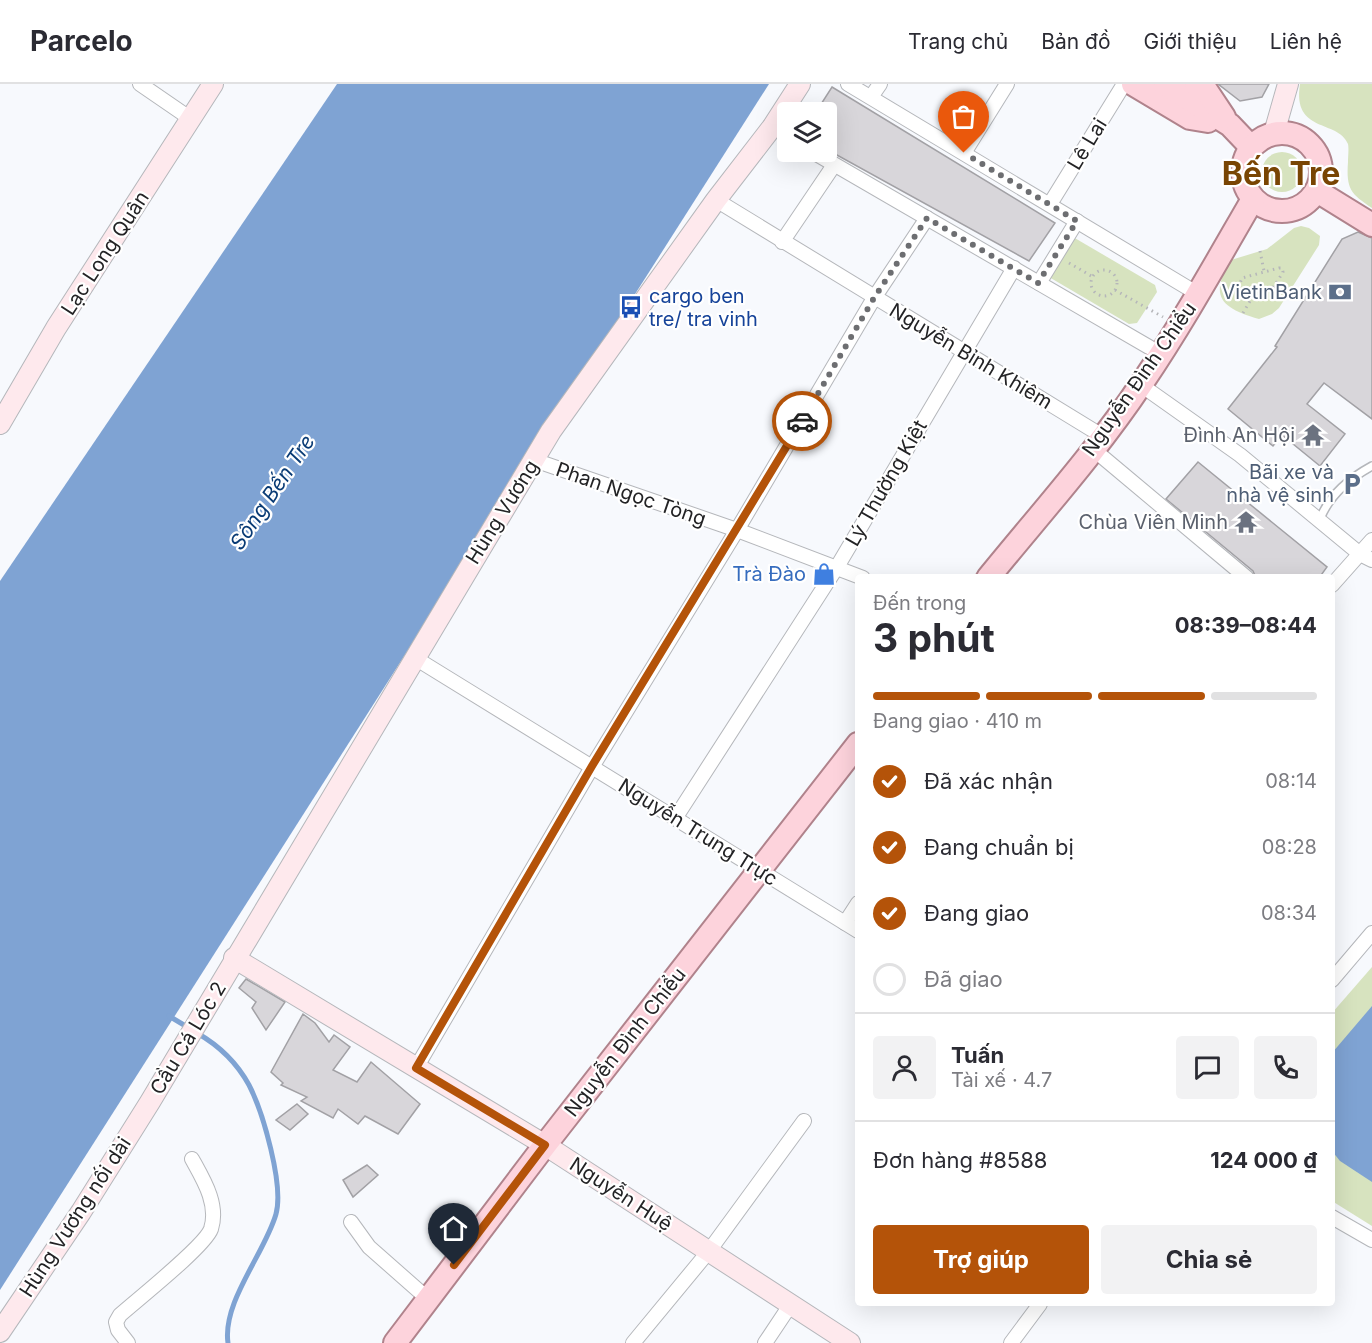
<!DOCTYPE html>
<html lang="vi">
<head>
<meta charset="utf-8">
<style>
	:root { --surface:#fff; --page:#f2f2f3; --text:#2b2b33; --muted:#7c7c81; --line:#e1e1e2; --accent:#b45309 }
	body { margin:0; font-family:Inter,sans-serif; background:var(--page); color:var(--text); height:100vh; display:flex; flex-direction:column; font-size:22px; white-space:nowrap }
	* { box-sizing:border-box; margin:0 }
	p { font-size:20px; color:var(--muted) }
	.icon { flex:none; width:33px; height:33px; fill:none; stroke:currentColor; stroke-width:2; stroke-linecap:round; stroke-linejoin:round }
	.map { position:relative; flex:1; overflow:hidden }
	.details { position:absolute; left:855px; top:490px; width:480px; height:732px; display:flex; flex-direction:column; background:var(--surface); border-radius:6px; box-shadow:0 6px 24px #0002 }
	.details>* { flex:none }
	.fabs { position:absolute; left:777px; top:18px; display:grid; gap:12px }
	.fabs a { display:grid; place-items:center; width:60px; height:60px; border-radius:6px; background:var(--surface); box-shadow:0 6px 24px #0002; font-size:30px }
	.pin { position:absolute; display:grid; place-items:center; width:51px; height:51px; color:#fff; margin:-62px -26px; border-radius:50% 50% 50% 0; rotate:-45deg; box-shadow:0 0 6px #0007 }
	.pin .icon { rotate:45deg }
	.courier { position:absolute; display:grid; place-items:center; width:60px; height:60px; margin:-30px; border:4px solid #b45309; border-radius:50%; background:#fff; color:#222; box-shadow:0 2px 8px #0007 }
	.head em { font-style:normal; font-weight:700 }
	.head div { display:flex; flex-direction:column-reverse }
	.head { display:flex; align-items:center; justify-content:space-between; height:102px; padding:0 18px }
	h1 { font-size:39px; font-weight:700; line-height:45px }
	.bar { display:grid; grid-template-columns:repeat(4,1fr); gap:9px 6px; align-content:center; height:72px; padding:0 18px }
	.bar i { height:8px; border-radius:4px; background:var(--line) }
	.bar .on { background:var(--accent) }
	.bar p { grid-column:span 4 }
	.line { display:flex; align-items:center; gap:15px; padding:0 18px; border-top:2px solid var(--line) }
	.line div { flex:1 }
	.round { display:grid; place-items:center; flex:none; width:63px; height:63px; border-radius:6px; background:var(--page) }
	ol { padding:0 18px; list-style:none }
	li { display:flex; align-items:center; gap:18px; height:66px }
	li p { margin-inline-start:auto }
	li .icon { padding:6px; border-radius:50%; background:var(--accent); color:#fff; stroke-width:4 }
	li:last-child { color:var(--muted) }
	li i { width:33px; height:33px; border:3px solid var(--line); border-radius:50% }
	.primary-button { display:flex; gap:12px; margin-top:auto; padding:12px 18px }
	.primary-button a { flex:1; height:69px; border-radius:6px; background:var(--accent); color:#fff; font-size:24px; font-weight:700; line-height:69px; text-align:center }
	.primary-button a+a { background:var(--page); color:var(--text) }
	header { display:flex; align-items:center; gap:36px; box-sizing:border-box; height:84px; padding:0 30px; background:var(--surface); border-bottom:2px solid var(--line) }
	header strong { font-size:28px }
	nav { display:flex; gap:33px; margin-inline-start:auto; font-size:21px }
	.map>svg:first-child { display:block }
	.green { fill:#d7e3bf }
	.water { fill:#7fa3d3 }
	.lines { fill:none; stroke-linecap:round; stroke-linejoin:round }
	.stream { stroke:#7fa3d3; stroke-width:5 }
	.building { fill:#d8d6da; stroke:#a2a1a5; stroke-width:1.5 }
	.lane-casing { stroke:#b5b7bb; stroke-width:10 }
	.street-casing { stroke:#b5b7bb; stroke-width:16 }
	.secondary-casing { stroke:#b5b7bb; stroke-width:22 }
	.primary-casing { stroke:#b0838c; stroke-width:26 }
	.path { stroke:#b5b6b9; stroke-width:3; stroke-dasharray:1.5 4.5; stroke-linecap:butt }
	.lane { stroke:#fff; stroke-width:7 }
	.street { stroke:#fff; stroke-width:14 }
	.secondary { stroke:#fee9ed; stroke-width:20 }
	.primary { stroke:#fdd3dc; stroke-width:22 }
	.done { stroke:#6d6e71; stroke-width:6; stroke-dasharray:0 10.8 }
	.route { stroke:#b45309; stroke-width:8 }
	.labels { text-anchor:middle; dominant-baseline:central; stroke-width:4.5; stroke-linejoin:round; paint-order:stroke }
	.street-label { font-size:20px; fill:#232325; stroke:#fff }
	.service-label { font-size:20px; fill:#4e5e75; stroke:#fff; text-anchor:end }
	.transit-label { font-size:20px; fill:#164399; stroke:#fff; text-anchor:start }
	.worship-label { font-size:20px; fill:#5b616d; stroke:#fff; text-anchor:end }
	.shop-label { font-size:20px; fill:#366cbe; stroke:#fff; text-anchor:end }
	.water-label { font-size:21px; font-style:italic; fill:#093b75; stroke:#fff }
	.town-label { font-size:32px; font-weight:bold; fill:#794503; stroke:#fff }
</style>
</head>
<body>
<header>
<strong>Parcelo</strong>
<nav><a>Trang chủ</a><a>Bản đồ</a><a>Giới thiệu</a><a>Liên hệ</a></nav>
</header>
<div class="map">
<svg width="1372" height="1259" viewBox="0 0 1372 1259">
	<rect width="100%" height="100%" fill="#f7f9fd"/>
	<!-- green -->
	<g class="green">
		<path d="M1300,0H1372V124C1351,110 1346,105 1348,78C1348,73 1349,65 1348,60C1338,35 1292,50 1300,0Z"/>
		<circle cx="1282" cy="88" r="20"/>
		<path d="M1301,142L1309,144L1320,152L1319,161L1279,224L1272,230L1259,235C1222,224 1208,213 1231,176L1267,165L1294,144Z"/>
		<path d="M1073,153L1155,201L1157,208L1137,239L1129,240L1049,193Z"/>
		<path d="M1372,883V1142L1332,1117V929Z"/>
	</g>
	<!-- water -->
	<g class="water">
		<path d="M337,0H769L0,1206V497Z"/>
		<path d="M1372,922V1098L1340,1077L1332,1067V969Z"/>
	</g>
	<g class="lines">
		<!-- stream -->
		<g class="stream">
			<path d="M169,932L189,944"/>
			<path d="M197,949C218,961 237,979 249,1001C263,1028 284,1101 276,1130C265,1169 222,1218 228,1259"/>
		</g>
	</g>
	<!-- building -->
	<g class="building">
		<path d="M1218,0H1269L1262,13L1240,17Z"/>
		<path d="M832,3L1055,139L1029,177L826,65V28H816Z"/>
		<path d="M1358,148L1372,154V335L1324,299L1307,320L1345,350L1320,382L1282,351L1273,362L1228,325L1277,263L1275,262L1342,155Z"/>
		<path d="M1198,378L1327,483L1319,494H1256L1253,487L1166,415Z"/>
		<path d="M246,895L285,918L266,946L252,924L256,918L239,904Z"/>
		<path d="M303,930L315,939L329,958L334,951L350,963L333,986L357,998L371,978L420,1020L398,1050L365,1032L358,1040L338,1025L333,1034L301,1017L307,1013L281,1001L283,999L271,988Z"/>
		<path d="M297,1020L308,1030L290,1046L276,1036Z"/>
		<path d="M367,1081L378,1091L353,1113L343,1096Z"/>
	</g>
	<g class="lines">
		<!-- lane casing -->
		<g class="lane-casing">
			<path id="lane" d="M1320,435C1329,412 1350,394 1372,382"/>
		</g>
		<!-- street casing -->
		<g class="street-casing">
			<g id="street">
				<path d="M140,0L191,35"/>
				<path d="M848,0L1198,210"/>
				<path d="M871,13L880,0"/>
				<path d="M773,42L788,52"/>
				<path d="M813,68L1161,270"/>
				<path d="M964,69L1007,0"/>
				<path d="M716,116L1104,353"/>
				<path d="M1050,120L1124,0"/>
				<path d="M782,158L834,81"/>
				<path d="M1039,199L1077,137"/>
				<path d="M1141,301L1240,371L1360,470L1372,476"/>
				<path d="M1093,365L1247,494"/>
				<path d="M534,376L737,446L863,494"/>
				<path d="M1332,501L1372,456"/>
				<path d="M415,574L858,847"/>
				<path d="M676,733L837,483L1014,184"/>
				<path d="M845,839L858,819"/>
				<path d="M1332,896L1372,849"/>
				<path d="M416,984L592,683L737,446L874,214L927,134"/>
				<path d="M1332,1133L1372,1156"/>
				<path d="M351,1138L369,1163L428,1215"/>
				<path d="M128,1259L118,1246L116,1238L120,1231C138,1215 205,1162 211,1145C219,1120 203,1095 192,1075"/>
				<path d="M633,1259L709,1167L804,1037"/>
				<path d="M765,1259L791,1220"/>
				<path d="M1011,1259L1040,1220"/>
			</g>
		</g>
		<!-- secondary casing -->
		<g class="secondary-casing">
			<g id="secondary">
				<path d="M1274,49L1288,0"/>
				<path d="M0,340L56,244L213,0"/>
				<path d="M234,874L545,1061L850,1259"/>
				<path d="M0,1248L81,1128L150,1018L551,347L716,116L773,42L800,0"/>
			</g>
		</g>
		<!-- primary casing -->
		<g class="primary-casing">
			<g id="primary">
				<path d="M1133,0L1190,34L1208,37"/>
				<path d="M1165,0L1230,41L1251,63"/>
				<path d="M1196,0L1206,6L1224,33"/>
				<circle cx="1282" cy="88" r="39"/>
				<path d="M1317,107L1372,141"/>
				<path d="M988,494C1040,430 1096,368 1142,299C1182,240 1217,177 1253,115"/>
				<path d="M395,1259L545,1061L858,660"/>
			</g>
		</g>
		<!-- path -->
		<g class="path">
			<path d="M1260,167L1264,187"/>
			<path d="M1069,179L1093,193"/>
			<path d="M1279,184H1282L1283,188C1271,208 1260,227 1239,202L1242,194Z"/>
			<circle cx="1104" cy="199" r="13"/>
			<path d="M1275,201L1288,211"/>
			<path d="M1115,206L1163,233"/>
			<path d="M1243,229L1253,212"/>
		</g>
		<!-- lane -->
		<use href="#lane" class="lane"/>
		<!-- street -->
		<use href="#street" class="street"/>
		<!-- secondary -->
		<use href="#secondary" class="secondary"/>
		<!-- primary -->
		<use href="#primary" class="primary"/>
	</g>
	<g class="lines">
		<!-- done -->
		<path class="done" d="M802,337L874,214L927,134L1038,199L1077,137L964,69"/>
		<!-- route -->
		<path class="route" d="M454,1181L545,1061L416,984L592,682L802,337"/>
	</g>
	<!-- icons -->
	<defs>
		<g id="bank-bare" transform="scale(1.8)"><path d="M-6-4H6V4H-6ZM0-2.3a2.3 2.3 0 1 0 0 4.6a2.3 2.3 0 1 0 0-4.6Z" fill="#5c6f8a" stroke="#fff" stroke-width="2.5" paint-order="stroke"/></g>
		<g id="bus-bare" transform="scale(1.8)"><path d="M-5-6H5V4H4V6H2V4H-2V6H-4V4H-5ZM-3.5-4V0h7V-4ZM-3.5 1.2v1.5H-2V1.2ZM2 1.2v1.5H3.5V1.2Z" fill="#1a4fb4" stroke="#fff" stroke-width="2.5" paint-order="stroke"/></g>
		<g id="temple-bare" transform="scale(1.8)"><path d="M0-6L5-2H3V0L6.5 2.5H4V6H1.5V3h-3V6H-4V2.5H-6.5L-3 0V-2H-5Z" fill="#6b7280" stroke="#fff" stroke-width="2.5" paint-order="stroke"/></g>
		<g id="parking-bare" transform="scale(1.8)"><path d="M-3.5-5.5H1a3.5 3.5 0 0 1 0 7H-1V5.5H-3.5ZM-1-3.4V-.6H.8a1.4 1.4 0 0 0 0-2.8Z" fill="#5c6f8a" stroke="#fff" stroke-width="2.5" paint-order="stroke"/></g>
		<g id="shop-bare" transform="scale(1.8)"><path d="M-5-2.5h2.3a2.7 3.5 0 0 1 5.4 0H5L5.5 6h-11ZM-1.5-2.5h3a1.5 2.3 0 0 0-3 0Z" fill="#3f7fe0" stroke="#fff" stroke-width="2.5" paint-order="stroke"/></g>
	</defs>
	<g fill-rule="evenodd">
		<use href="#bank-bare" x="1340" y="208"/>
		<use href="#bus-bare" x="631" y="223"/>
		<use href="#temple-bare" x="1313" y="351"/>
		<use href="#parking-bare" x="1352" y="400"/>
		<use href="#temple-bare" x="1246" y="438"/>
		<use href="#shop-bare" x="824" y="490"/>
	</g>
	<g class="labels">
		<!-- street labels -->
		<g class="street-label">
			<text transform="translate(1087 60) rotate(-59)">Lê Lai</text>
			<text transform="translate(105 169) rotate(-57)">Lạc Long Quân</text>
			<text transform="translate(971 272) rotate(31)">Nguyễn Bỉnh Khiêm</text>
			<text transform="translate(1139 295) rotate(-55)">Nguyễn Đình Chiểu</text>
			<text transform="translate(886 399) rotate(-60)">Lý Thường Kiệt</text>
			<text transform="translate(631 410) rotate(19)">Phan Ngọc Tòng</text>
			<text transform="translate(502 428) rotate(-58)">Hùng Vương</text>
			<text transform="translate(698 748) rotate(32)">Nguyễn Trung Trực</text>
			<text transform="translate(188 954) rotate(-59)">Cầu Cá Lóc 2</text>
			<text transform="translate(625 958) rotate(-52)">Nguyễn Đình Chiểu</text>
			<text transform="translate(621 1110) rotate(33)">Nguyễn Huệ</text>
			<text transform="translate(75 1133) rotate(-57)">Hùng Vương nối dài</text>
		</g>
		<!-- service labels -->
		<g class="service-label">
			<text x="1322" y="208">VietinBank</text>
			<text x="1334" y="388">Bãi xe và<tspan x="1334" dy="23">nhà vệ sinh</tspan></text>
		</g>
		<!-- transit labels -->
		<g class="transit-label">
			<text x="649" y="212">cargo ben<tspan x="649" dy="23">tre/ tra vinh</tspan></text>
		</g>
		<!-- worship labels -->
		<g class="worship-label">
			<text x="1295" y="351">Đình An Hội</text>
			<text x="1228" y="438">Chùa Viên Minh</text>
		</g>
		<!-- shop labels -->
		<g class="shop-label">
			<text x="806" y="490">Trà Đào</text>
		</g>
		<!-- water labels -->
		<g class="water-label">
			<text transform="translate(272 408) rotate(-56)">Sông Bến Tre</text>
		</g>
		<!-- town labels -->
		<g class="town-label">
			<text x="1281" y="89">Bến Tre</text>
		</g>
	</g>
</svg>
<div class="fabs">
<a><svg class="icon" aria-label="layers" viewBox="0 0 24 24"><path d="M12 4l9 5-9 5-9-5zM3 14l9 5 9-5"/></svg></a>
</div>
<div class="pin" style="left:964px;top:69px;background:#ea580c"><svg class="icon" aria-label="bag" viewBox="0 0 24 24"><path d="M5 8h14l-1 12H6zM9 8a3 3 0 0 1 6 0"/></svg></div>
<div class="pin" style="left:454px;top:1181px;background:#1f2937"><svg class="icon" aria-label="home" viewBox="0 0 24 24"><path d="M3 11l9-7 9 7M6 9v11h12V9"/></svg></div>
<div class="courier" style="left:802px;top:337px"><svg class="icon" aria-label="car" viewBox="0 0 24 24"><path d="M5 17H2v-5l4-1 3-4h7l3 4 3 1v5h-3M9 17h6M6 11h13"/><circle cx="7" cy="17" r="2"/><circle cx="17" cy="17" r="2"/></svg></div>
<section class="details">
<div class="head"><div><h1>3 phút</h1><p>Đến trong</p></div><em>08:39–08:44</em></div>
<div class="bar"><i class="on"></i><i class="on"></i><i class="on"></i><i></i><p>Đang giao · 410 m</p></div>
<ol>
<li><svg class="icon" aria-label="check" viewBox="0 0 24 24"><path d="M5 12l5 5 9-10"/></svg>Đã xác nhận<p>08:14</p></li>
<li><svg class="icon" aria-label="check" viewBox="0 0 24 24"><path d="M5 12l5 5 9-10"/></svg>Đang chuẩn bị<p>08:28</p></li>
<li><svg class="icon" aria-label="check" viewBox="0 0 24 24"><path d="M5 12l5 5 9-10"/></svg>Đang giao<p>08:34</p></li>
<li><i></i>Đã giao</li>
</ol>
<div class="line" style="height:108px"><a class="round"><svg class="icon" aria-label="person" viewBox="0 0 24 24"><circle cx="12" cy="8" r="4"/><path d="M4 21q1-7 8-7t8 7"/></svg></a><div><b>Tuấn</b><p>Tài xế · 4.7</p></div><a class="round"><svg class="icon" aria-label="chat" viewBox="0 0 24 24"><path d="M4 5h16v11H9l-5 4z"/></svg></a><a class="round"><svg class="icon" aria-label="phone" viewBox="0 0 24 24"><path d="M5 4h4l2 5-3 2q2 4 5 5l2-3 5 2v4C11 20 4 13 5 4z"/></svg></a></div>
<div class="line" style="height:78px"><div>Đơn hàng #8588</div><b>124 000 ₫</b></div>
<div class="primary-button"><a>Trợ giúp</a><a>Chia sẻ</a></div>
</section>
</div>
</body>
</html>
